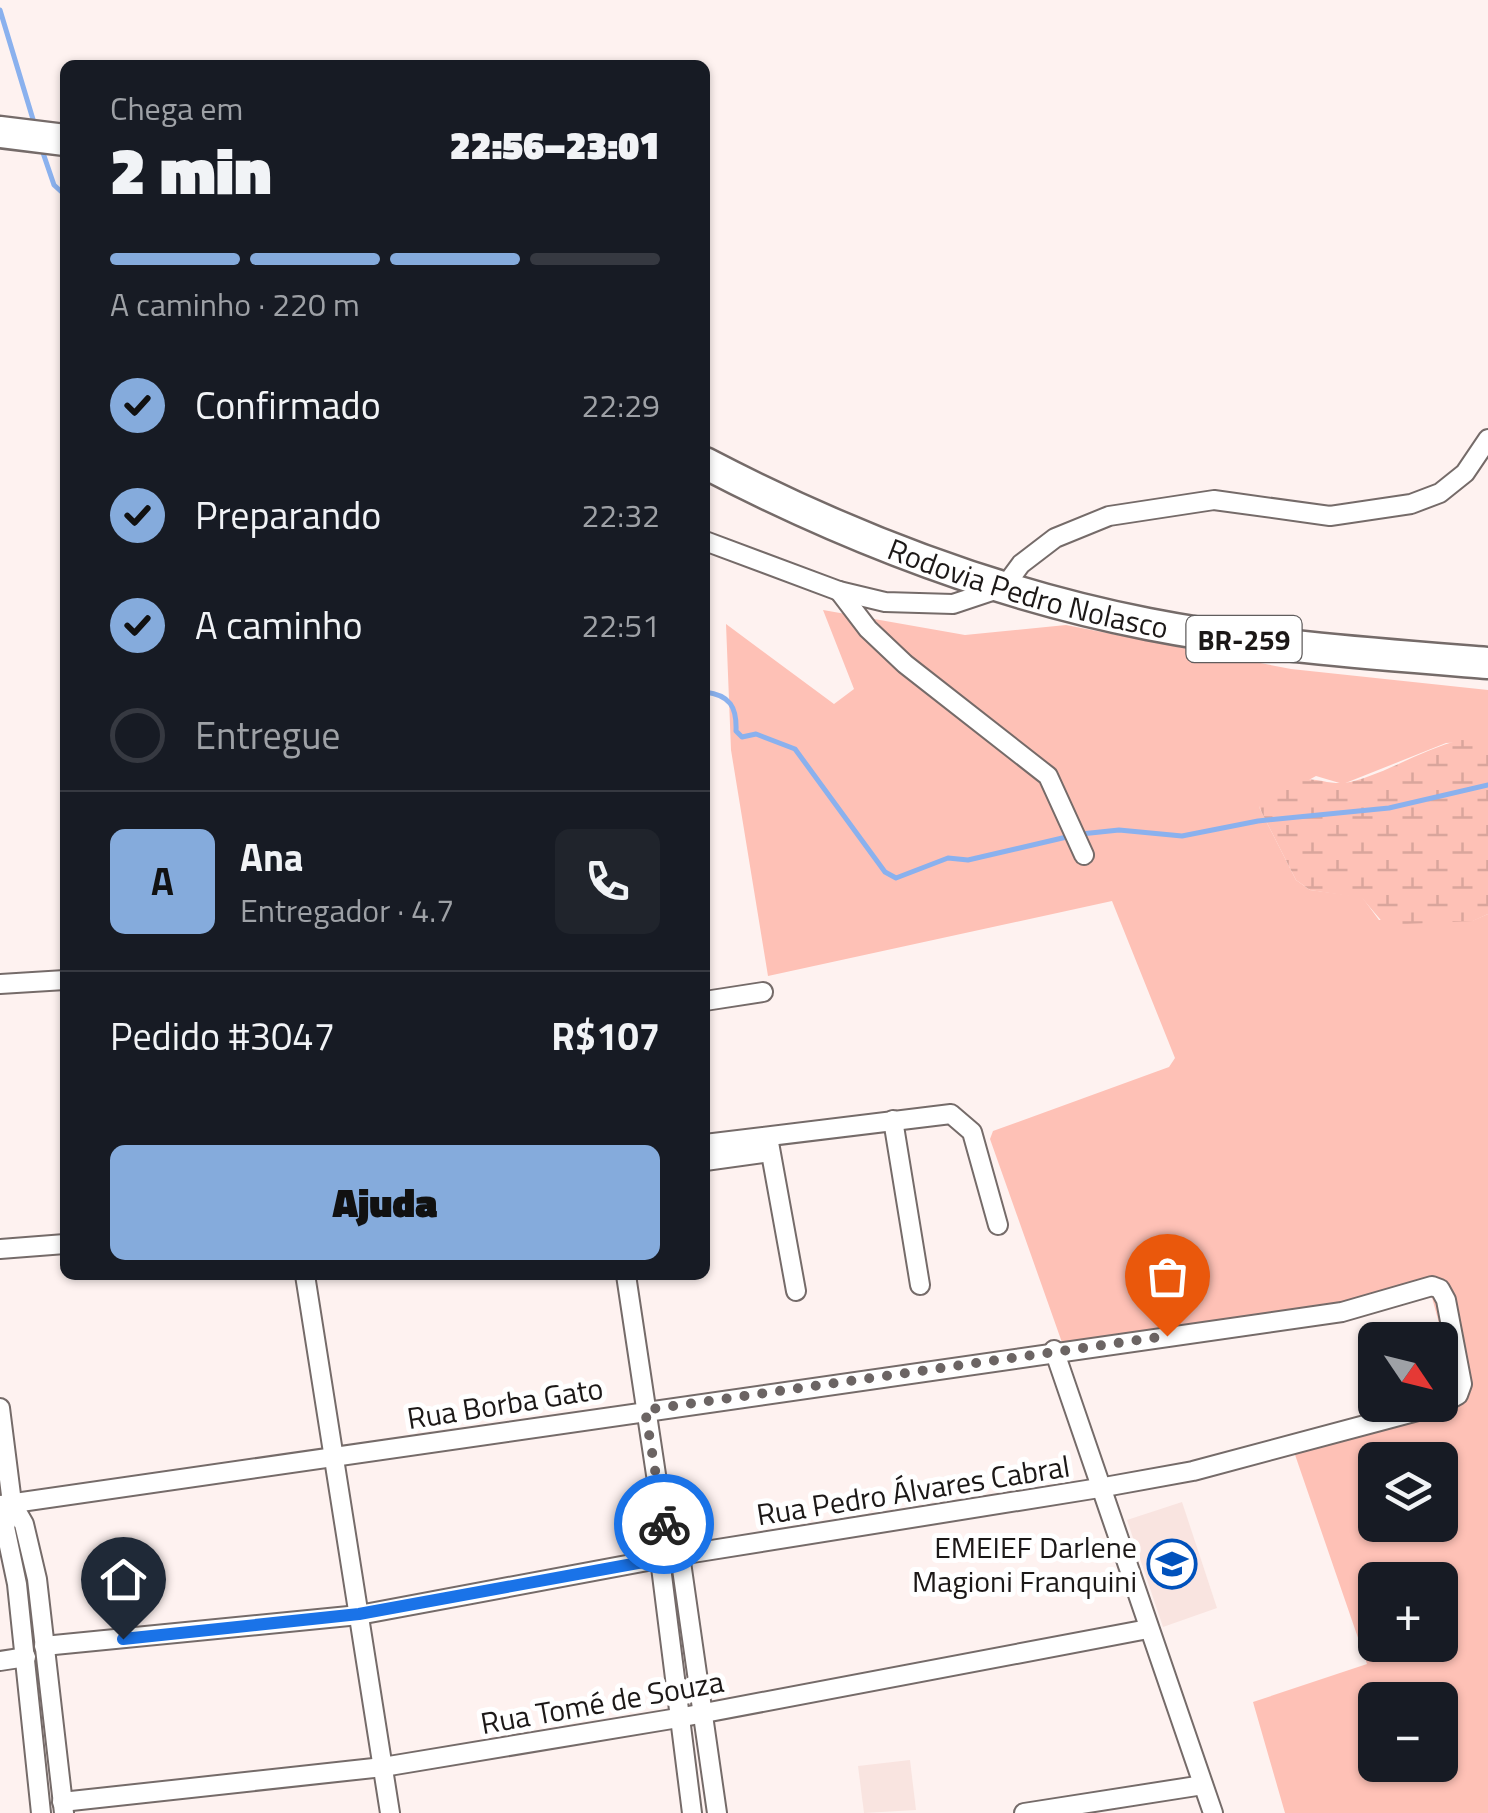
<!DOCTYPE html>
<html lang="pt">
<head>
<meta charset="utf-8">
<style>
	:root { --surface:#171b24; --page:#20242c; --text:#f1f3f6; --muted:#9ea1a6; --line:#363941; --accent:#85abdc }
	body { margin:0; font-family:"Titillium Web",sans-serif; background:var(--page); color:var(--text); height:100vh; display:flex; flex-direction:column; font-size:38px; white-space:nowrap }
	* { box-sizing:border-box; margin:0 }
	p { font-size:32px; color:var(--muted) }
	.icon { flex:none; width:55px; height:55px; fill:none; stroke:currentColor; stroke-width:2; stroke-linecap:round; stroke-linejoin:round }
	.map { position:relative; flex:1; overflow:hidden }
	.panel { position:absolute; left:60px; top:60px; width:650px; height:1220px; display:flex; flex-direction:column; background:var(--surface); border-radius:15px; box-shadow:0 2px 8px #0004 }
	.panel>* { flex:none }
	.needle { width:65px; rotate:125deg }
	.tools { position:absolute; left:1358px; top:1322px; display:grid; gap:20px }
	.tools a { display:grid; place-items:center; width:100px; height:100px; border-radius:15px; background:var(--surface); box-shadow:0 2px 8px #0004; font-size:50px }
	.pin { position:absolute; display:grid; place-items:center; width:85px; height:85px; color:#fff; margin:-102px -42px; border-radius:50% 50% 50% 0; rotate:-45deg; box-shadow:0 0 10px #0007 }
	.pin .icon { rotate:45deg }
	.courier { position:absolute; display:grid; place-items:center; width:100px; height:100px; margin:-50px; border:8px solid #1a73e8; border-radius:50%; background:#fff; color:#222; box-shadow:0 2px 12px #0007 }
	.headline em { font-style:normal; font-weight:800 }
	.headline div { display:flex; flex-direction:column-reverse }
	.headline { display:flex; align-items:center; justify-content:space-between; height:170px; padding:0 50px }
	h1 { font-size:65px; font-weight:800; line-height:75px }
	.bar { display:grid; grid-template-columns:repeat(4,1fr); gap:15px 10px; align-content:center; height:120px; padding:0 50px }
	.bar i { height:12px; border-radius:8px; background:var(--line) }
	.bar .selected { background:var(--accent) }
	.bar p { grid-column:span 4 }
	.line { display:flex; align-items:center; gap:25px; padding:0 50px; border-top:2px solid var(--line) }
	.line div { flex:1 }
	.round { display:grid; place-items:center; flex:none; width:105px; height:105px; border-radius:15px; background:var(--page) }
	ol { padding:0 50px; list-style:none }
	li { display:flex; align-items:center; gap:30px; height:110px }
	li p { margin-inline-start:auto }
	li .icon { padding:10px; border-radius:50%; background:var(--accent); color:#111; stroke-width:4 }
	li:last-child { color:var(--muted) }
	li i { width:55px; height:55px; border:5px solid var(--line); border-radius:50% }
	.button { display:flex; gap:20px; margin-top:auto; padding:20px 50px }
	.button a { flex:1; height:115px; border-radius:15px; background:var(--accent); color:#111; font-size:40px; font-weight:800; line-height:115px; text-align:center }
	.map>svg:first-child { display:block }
	.built { fill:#f9e4e0 }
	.green { fill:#fec1b6; fill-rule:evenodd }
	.wetland { fill:url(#wetland-marsh) }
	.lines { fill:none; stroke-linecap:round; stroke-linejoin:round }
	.stream { stroke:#8ab1ee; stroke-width:5 }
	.minor-casing { stroke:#756b69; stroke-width:22 }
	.trunk-casing { stroke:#756b69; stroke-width:35 }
	.minor { stroke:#fff; stroke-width:18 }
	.trunk { stroke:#fff; stroke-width:30 }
	.done { stroke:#6b6463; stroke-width:10; stroke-dasharray:0 18 }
	.route { stroke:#1a73e8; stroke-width:12 }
	.labels { text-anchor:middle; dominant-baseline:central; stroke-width:10; stroke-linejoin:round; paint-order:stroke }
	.shield { fill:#fff; stroke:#605d5d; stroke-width:2.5 }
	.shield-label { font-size:28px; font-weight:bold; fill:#1c1817 }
	.street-label { font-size:30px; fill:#1c1817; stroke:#fff }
	.poi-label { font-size:30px; fill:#1c1817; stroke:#fff; text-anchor:end }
</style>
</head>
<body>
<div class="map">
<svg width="1488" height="1813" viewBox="0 0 1488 1813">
	<defs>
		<pattern id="wetland-marsh" width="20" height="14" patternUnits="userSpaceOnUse" patternTransform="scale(2.5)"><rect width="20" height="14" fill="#fec1b6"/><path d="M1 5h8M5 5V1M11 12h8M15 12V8" fill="none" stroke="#d9a59c"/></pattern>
	</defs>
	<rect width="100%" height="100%" fill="#fef2f0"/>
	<!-- built -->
	<g class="built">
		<path d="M1182,1502L1217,1608L1163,1627L1127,1520Z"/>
		<path d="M910,1760L916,1810L864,1813L858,1766Z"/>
	</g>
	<!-- green -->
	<path class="green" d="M823,610L965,635L1066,625L1291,669L1488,690V741L1446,743L1343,784L1316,776L1259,807L1296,880L1310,890L1362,897L1379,920L1472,921L1488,914V1813H1285L1253,1702L1367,1664L1292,1446L1458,1393L1430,1290L1065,1351L990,1139L993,1131L1169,1067L1175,1058L1112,901L768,976L731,750L726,624L834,704L854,689ZM1375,1460H1440V1525H1375ZM1375,1580H1440V1645H1375ZM1375,1700H1440V1765H1375Z"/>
	<!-- wetland -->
	<path class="wetland" d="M1461,740L1488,741V914L1473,921L1385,925L1362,898L1310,890L1296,880L1259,807C1266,796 1275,787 1288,782C1311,773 1329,787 1350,782C1388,773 1422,749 1461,740Z"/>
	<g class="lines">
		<!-- stream -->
		<g class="stream">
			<path d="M0,10L35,126"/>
			<path d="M41,147L54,185L65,195"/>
			<path d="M705,692C730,695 737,707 736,731L742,737L756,734L795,749L885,872L896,878L948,858L968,860L1071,836"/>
			<path d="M1081,834L1119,830L1182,836L1258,821L1389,808L1488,785"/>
		</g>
		<!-- minor casing -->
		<g class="minor-casing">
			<g id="minor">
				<path d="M705,541L839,591L885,602L953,604L1004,587L1021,564L1055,538L1109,516L1214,500L1330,516L1411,504L1440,493L1465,473L1488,439"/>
				<path d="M839,591L868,629L905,664L1048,776L1084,855"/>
				<path d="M0,984L65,980"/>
				<path d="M705,1001L763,992"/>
				<path d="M893,1120L920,1285"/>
				<path d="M768,1137L796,1291"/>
				<path d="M705,1144L951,1114L972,1132L998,1225"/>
				<path d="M705,1161L770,1152"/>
				<path d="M0,1249L65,1244"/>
				<path d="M305,1275L390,1813"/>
				<path d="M626,1275L666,1541L660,1559L692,1813"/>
				<path d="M1054,1350L1213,1813"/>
				<path d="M0,1408L12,1503L24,1524L37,1579L64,1813"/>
				<path d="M12,1503L5,1527L17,1584L41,1813"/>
				<path d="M0,1505L1342,1312L1432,1286L1440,1289L1446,1300L1462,1384L1458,1395L1440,1405"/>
				<path d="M674,1549L680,1555L717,1813"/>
				<path d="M44,1646L359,1615L680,1555L1099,1488L1193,1471L1440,1405"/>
				<path d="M0,1661L26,1657"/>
				<path d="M62,1802L383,1767L678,1718L1148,1629"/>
				<path d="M1024,1813L1203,1785"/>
			</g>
		</g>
		<!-- trunk casing -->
		<g class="trunk-casing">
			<g id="trunk">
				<path d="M0,132L65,140"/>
				<path id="s1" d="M705,463C843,535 995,594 1148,624C1260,646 1374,654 1488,663"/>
			</g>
		</g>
		<!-- minor -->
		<use href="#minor" class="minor"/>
		<!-- trunk -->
		<use href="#trunk" class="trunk"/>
	</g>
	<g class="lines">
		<!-- done -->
		<path class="done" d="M664,1524L645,1410L1167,1336"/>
		<!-- route -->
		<path class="route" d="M123,1639L359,1614L660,1559L666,1541L664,1524"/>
	</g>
	<!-- icons -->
	<defs>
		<g id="school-ring" transform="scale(2.5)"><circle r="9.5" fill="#fff" stroke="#0152bc" stroke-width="1.5"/><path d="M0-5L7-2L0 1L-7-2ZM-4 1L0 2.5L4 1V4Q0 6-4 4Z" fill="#0152bc"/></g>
	</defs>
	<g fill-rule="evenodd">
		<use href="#school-ring" x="1172" y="1564"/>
	</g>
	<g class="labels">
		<!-- shield labels -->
		<rect class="shield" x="1186.5" y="616" width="115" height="46" rx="8"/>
		<g class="shield-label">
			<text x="1244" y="639">BR-259</text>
		</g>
		<!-- street labels -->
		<g class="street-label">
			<text stroke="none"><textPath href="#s1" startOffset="348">Rodovia Pedro Nolasco</textPath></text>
			<text transform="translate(505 1403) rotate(-9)">Rua Borba Gato</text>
			<text transform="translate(913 1490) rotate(-9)">Rua Pedro Álvares Cabral</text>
			<text transform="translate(602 1702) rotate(-10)">Rua Tomé de Souza</text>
		</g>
		<!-- poi labels -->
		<g class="poi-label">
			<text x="1137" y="1547">EMEIEF Darlene<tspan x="1137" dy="34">Magioni Franquini</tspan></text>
		</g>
	</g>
</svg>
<div class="tools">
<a><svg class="needle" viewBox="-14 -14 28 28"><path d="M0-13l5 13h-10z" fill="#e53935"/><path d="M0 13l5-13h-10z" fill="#9ea1a6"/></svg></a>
<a><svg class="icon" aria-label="layers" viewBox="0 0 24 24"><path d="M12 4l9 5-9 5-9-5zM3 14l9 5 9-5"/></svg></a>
<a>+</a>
<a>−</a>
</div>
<div class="pin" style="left:1167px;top:1336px;background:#ea580c"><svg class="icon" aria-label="bag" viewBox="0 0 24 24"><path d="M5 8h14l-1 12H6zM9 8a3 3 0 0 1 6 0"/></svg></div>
<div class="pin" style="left:123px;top:1639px;background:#1f2937"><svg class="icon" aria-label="home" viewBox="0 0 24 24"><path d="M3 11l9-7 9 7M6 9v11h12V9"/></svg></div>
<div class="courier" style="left:664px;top:1524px"><svg class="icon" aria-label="bike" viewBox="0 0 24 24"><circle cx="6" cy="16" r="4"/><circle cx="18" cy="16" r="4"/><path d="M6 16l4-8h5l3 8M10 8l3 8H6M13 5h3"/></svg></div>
<section class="panel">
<div class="headline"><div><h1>2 min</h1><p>Chega em</p></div><em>22:56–23:01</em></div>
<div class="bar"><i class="selected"></i><i class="selected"></i><i class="selected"></i><i></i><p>A caminho · 220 m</p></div>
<ol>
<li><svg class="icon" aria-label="check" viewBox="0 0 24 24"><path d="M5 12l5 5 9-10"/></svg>Confirmado<p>22:29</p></li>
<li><svg class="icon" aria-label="check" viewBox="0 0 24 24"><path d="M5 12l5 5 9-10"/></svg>Preparando<p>22:32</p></li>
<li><svg class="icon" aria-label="check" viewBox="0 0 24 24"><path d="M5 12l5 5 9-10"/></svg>A caminho<p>22:51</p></li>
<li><i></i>Entregue</li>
</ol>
<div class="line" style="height:180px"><b class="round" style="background:var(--accent);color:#111">A</b><div><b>Ana</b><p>Entregador · 4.7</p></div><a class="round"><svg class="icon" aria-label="phone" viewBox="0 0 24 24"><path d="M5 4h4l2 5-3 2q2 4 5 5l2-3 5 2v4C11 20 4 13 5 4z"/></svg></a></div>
<div class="line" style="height:130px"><div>Pedido #3047</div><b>R$107</b></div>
<div class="button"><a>Ajuda</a></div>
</section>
</div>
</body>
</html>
